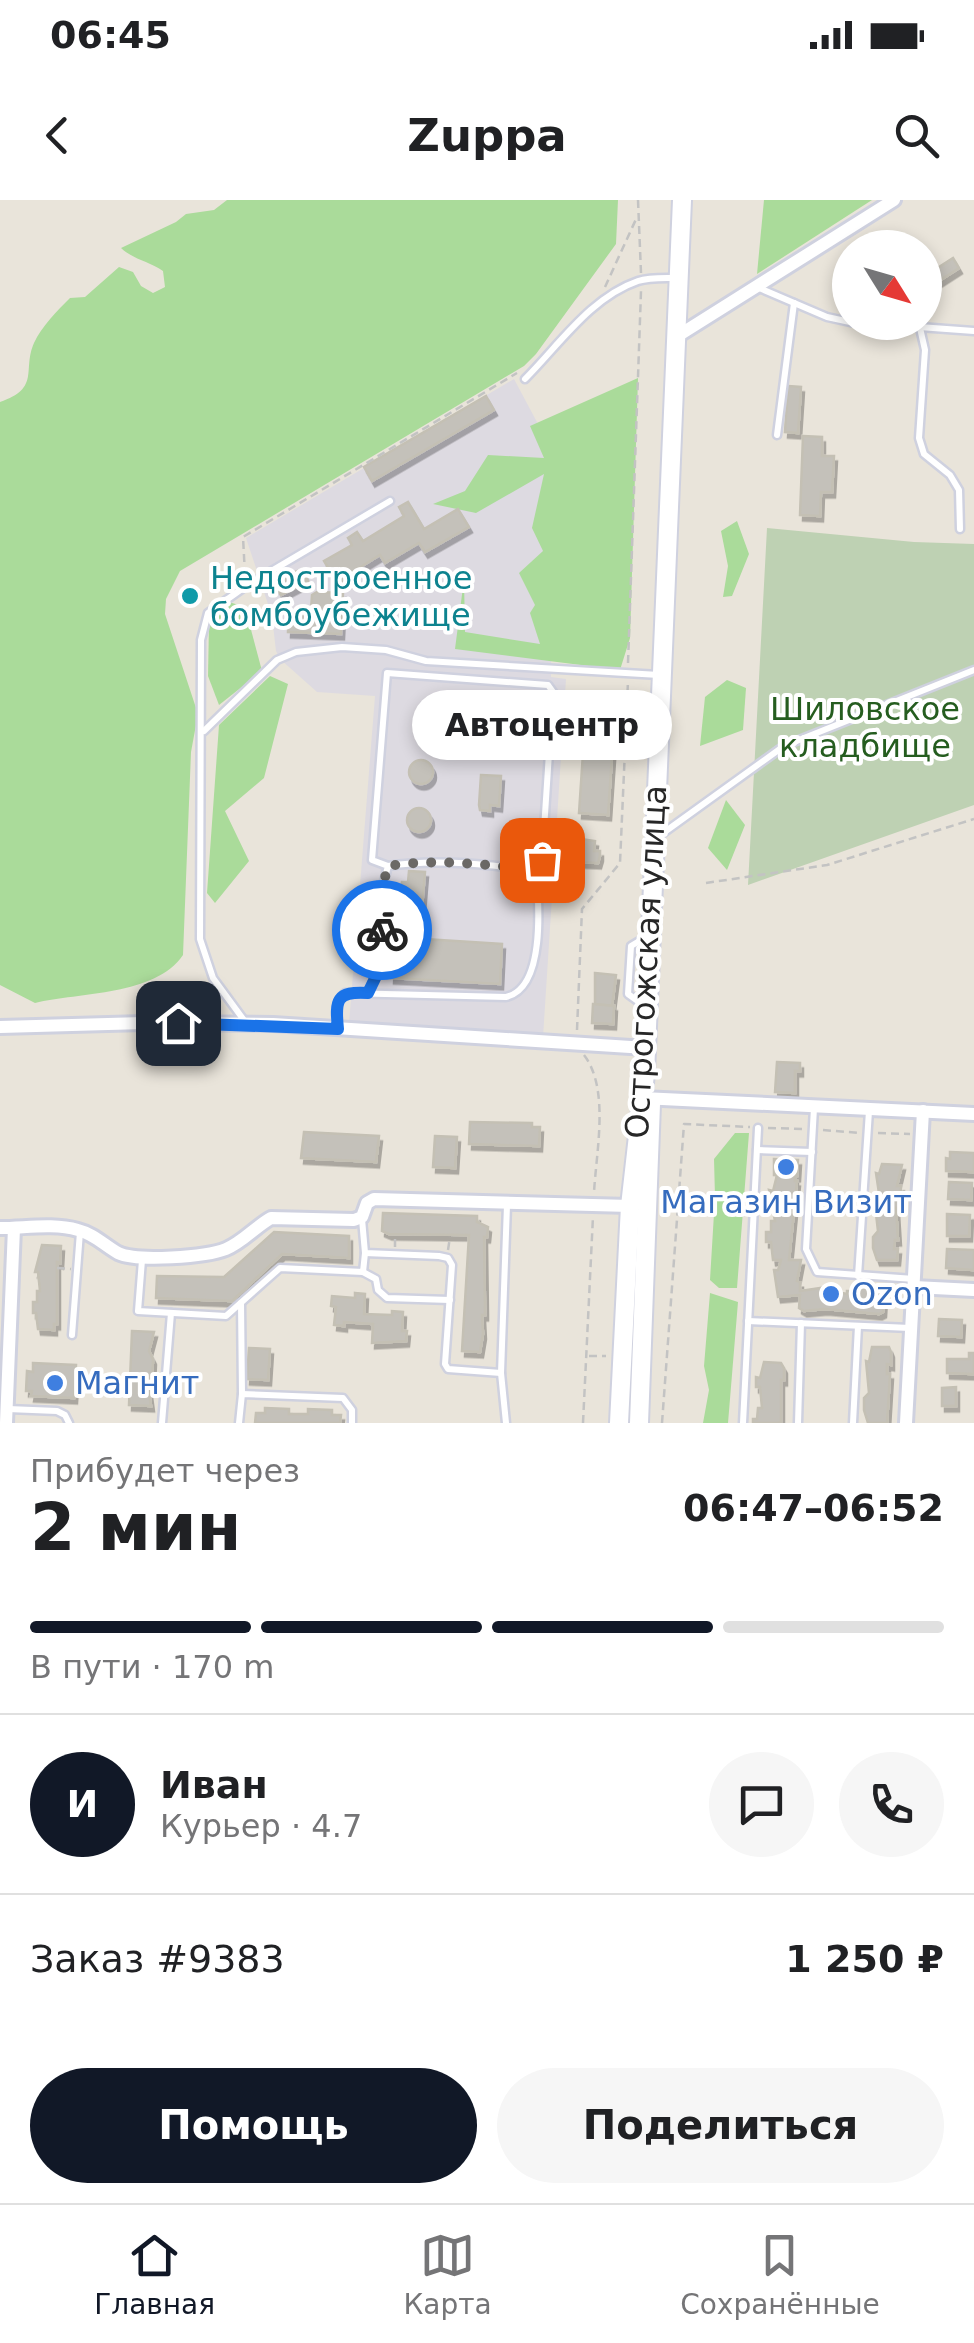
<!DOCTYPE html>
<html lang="ru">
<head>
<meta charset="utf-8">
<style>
	:root { --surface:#fff; --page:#f6f6f6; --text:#202124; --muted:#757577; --line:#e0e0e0; --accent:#111827 }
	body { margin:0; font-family:"DejaVu Sans",sans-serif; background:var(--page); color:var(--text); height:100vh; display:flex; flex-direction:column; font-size:38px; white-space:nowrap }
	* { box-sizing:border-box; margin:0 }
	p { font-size:32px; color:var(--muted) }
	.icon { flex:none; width:55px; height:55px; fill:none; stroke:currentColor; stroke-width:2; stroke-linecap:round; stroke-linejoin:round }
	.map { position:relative; height:1223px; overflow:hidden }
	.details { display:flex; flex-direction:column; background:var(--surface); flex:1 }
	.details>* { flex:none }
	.needle { width:65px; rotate:127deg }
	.tools { position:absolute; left:832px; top:30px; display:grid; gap:20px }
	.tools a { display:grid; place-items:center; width:110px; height:110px; border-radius:50%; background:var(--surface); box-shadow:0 5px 15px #0003; font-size:50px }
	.pin { position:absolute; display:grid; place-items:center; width:85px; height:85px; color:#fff; margin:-42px; border-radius:20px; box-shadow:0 5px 15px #0006 }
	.courier { position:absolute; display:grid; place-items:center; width:100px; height:100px; margin:-50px; border:8px solid #1a73e8; border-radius:50%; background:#fff; color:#222; box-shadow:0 2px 12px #0007 }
	.bubble { position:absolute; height:70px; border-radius:35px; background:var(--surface); box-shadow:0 5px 15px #0003; font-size:32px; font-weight:600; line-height:70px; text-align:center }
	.headline em { font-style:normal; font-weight:600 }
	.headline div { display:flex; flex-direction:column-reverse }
	.headline { display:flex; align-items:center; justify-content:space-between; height:170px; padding:0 30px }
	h1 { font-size:65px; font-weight:600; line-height:75px }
	.bar { display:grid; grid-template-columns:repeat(4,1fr); gap:15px 10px; align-content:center; height:120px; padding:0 30px }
	.bar i { height:12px; border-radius:8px; background:var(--line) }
	.bar .selected { background:var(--accent) }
	.bar p { grid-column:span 4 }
	.line { display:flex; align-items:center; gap:25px; padding:0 30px; border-top:2px solid var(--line) }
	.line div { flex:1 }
	.round { display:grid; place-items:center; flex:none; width:105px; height:105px; border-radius:52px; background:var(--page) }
	.cta { display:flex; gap:20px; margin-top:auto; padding:20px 30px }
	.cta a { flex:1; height:115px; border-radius:60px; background:var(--accent); color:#fff; font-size:40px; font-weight:600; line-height:115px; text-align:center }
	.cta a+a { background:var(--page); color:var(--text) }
	.status { display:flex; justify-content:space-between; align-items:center; height:70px; padding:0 50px; background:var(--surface); direction:ltr }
	.status svg { height:28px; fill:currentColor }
	header { display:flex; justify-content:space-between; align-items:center; height:130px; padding:0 30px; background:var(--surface); font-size:45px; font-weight:600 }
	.menu { display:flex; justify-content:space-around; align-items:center; height:140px; border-top:2px solid var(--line); background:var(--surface); font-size:28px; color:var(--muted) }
	.menu a { display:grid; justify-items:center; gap:5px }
	.menu .selected { color:var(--accent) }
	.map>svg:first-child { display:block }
	.industrial { fill:#dddae1 }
	.green { fill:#aadb9a }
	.cemetery { fill:#bed1b3 }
	.building { fill:#c4c1ba; stroke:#c4c0b4; stroke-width:2.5; filter:url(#shadow) }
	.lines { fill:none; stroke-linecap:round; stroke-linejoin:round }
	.lane-casing { stroke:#cfd1df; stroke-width:11 }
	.street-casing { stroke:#cfd1df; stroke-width:18 }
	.secondary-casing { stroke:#cfd1df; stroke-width:22 }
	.path { stroke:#c3c3c3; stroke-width:2.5; stroke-dasharray:8 5; stroke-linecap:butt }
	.lane { stroke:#fff; stroke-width:6 }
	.street { stroke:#fff; stroke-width:12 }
	.secondary { stroke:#fff; stroke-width:18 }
	.done { stroke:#6b6966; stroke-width:10; stroke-dasharray:0 18 }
	.route { stroke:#1a73e8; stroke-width:12 }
	.culture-dot { fill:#0f9aa8; stroke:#fff; stroke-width:4 }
	.shop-dot { fill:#3f7fe0; stroke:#fff; stroke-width:4 }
	.labels { text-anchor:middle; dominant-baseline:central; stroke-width:8; stroke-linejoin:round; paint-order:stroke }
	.culture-label { font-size:32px; fill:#0d838f; stroke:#fff; text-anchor:start }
	.park-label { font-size:32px; fill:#255d1f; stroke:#fff }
	.street-label { font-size:32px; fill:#272727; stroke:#fff }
	.shop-label { font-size:32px; fill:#366cbe; stroke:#fff; text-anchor:start }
</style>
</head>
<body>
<div class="status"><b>06:45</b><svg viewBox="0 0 49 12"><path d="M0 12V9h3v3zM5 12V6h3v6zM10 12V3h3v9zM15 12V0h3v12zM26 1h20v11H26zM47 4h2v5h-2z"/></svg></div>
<header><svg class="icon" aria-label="back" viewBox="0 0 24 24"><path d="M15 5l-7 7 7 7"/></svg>Zuppa<svg class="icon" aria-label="search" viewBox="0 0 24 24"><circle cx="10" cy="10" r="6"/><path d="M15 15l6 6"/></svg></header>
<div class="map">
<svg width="974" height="1223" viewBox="0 0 974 1223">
	<defs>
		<filter id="shadow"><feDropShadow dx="3" dy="5.5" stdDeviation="0" flood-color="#0004"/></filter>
	</defs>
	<rect width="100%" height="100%" fill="#e9e4da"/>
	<!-- industrial -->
	<path class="industrial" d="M514,179L554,254L551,477L566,479L543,837L349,824L375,496L317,492L280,459L276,451L272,416L246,338Z"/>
	<!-- green -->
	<g class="green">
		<path d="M227,0H618L616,44L536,154L524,166L180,371L166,399L165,414L198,514L191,552L183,755C155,796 80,792 35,803L0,785V202C41,188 22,170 34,143C41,127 58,110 70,98L85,97L119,67L133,72L141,86L153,93L165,87L163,71C149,61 134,60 121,48L176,22L186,14L214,10Z"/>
		<path d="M764,0H872L757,74Z"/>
		<path d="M638,178L630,438L620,470L455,449L464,379L465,432L540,444L530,413L535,405L519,373L543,351L532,328L544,274L476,313L433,304L465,291L488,255L544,258L530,226Z"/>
		<path d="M737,321L749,354L732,396L723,397L728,366L721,331Z"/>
		<path d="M229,402L245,407L262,471L219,505L208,476L209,424Z"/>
		<path d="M270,476L288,484L264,578L225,611L249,661L215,703L207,693L219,525Z"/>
		<path d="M727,480L746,488L743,530L700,546L705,497Z"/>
		<path d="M726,600L745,625L727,670L708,648Z"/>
		<path d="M735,933H749L737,1088H719L710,1080L715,997L714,959Z"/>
		<path d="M710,1093L738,1102L728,1223H703L709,1190L704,1166Z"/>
	</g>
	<!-- cemetery -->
	<path class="cemetery" d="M767,328L914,342L974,344V605L748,685Z"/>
	<!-- building -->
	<g class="building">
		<path d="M953,58L959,68L939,81L933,71Z"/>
		<path d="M788,186L801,187L798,233L785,232Z"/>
		<path d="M486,196L494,210L372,281L364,267Z"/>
		<path d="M803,236L822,237V256H834L832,292H821L820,316L800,315Z"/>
		<path d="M408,302L424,329L458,309L469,327L425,352L419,343L385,363L380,355L346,376L350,381L342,385L339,379L336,381L324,361L352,345L348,338L357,332L363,341L404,316L399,307Z"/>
		<path d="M302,369L308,381L281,395L273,381Z"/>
		<path d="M317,392L343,393L341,434L288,432L289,410L311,411L312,395Z"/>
		<path d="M604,511L615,512L608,615L579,613L583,553L596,554L597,543H601Z"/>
		<circle cx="421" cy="572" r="12"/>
		<path d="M481,575L501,576L499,606L490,605V611L480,610L479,605Z"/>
		<circle cx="419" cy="620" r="12"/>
		<path d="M581,639L595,641L594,651H600V656L598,663L579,662Z"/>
		<path d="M409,671L425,672L422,708L406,707V702H412L413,692L401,691L402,682H408Z"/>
		<path d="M393,737L502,744L500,784L391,778Z"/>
		<path d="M595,773L616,775L612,806L595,804Z"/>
		<path d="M593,804L614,806L613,824L592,823Z"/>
		<path d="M777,862L800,863V871H795V893L775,892Z"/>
		<path d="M470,922L532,923V927H540L539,946L469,944Z"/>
		<path d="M304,932L379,936L376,962L301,958Z"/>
		<path d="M435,936L457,937L455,968L433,967Z"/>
		<path d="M950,952L974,953V972L946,971V958L950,959Z"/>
		<path d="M774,959L798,960L797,976L774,975Z"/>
		<path d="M882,964L902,965L897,986H901L900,1008H896L898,1040H895L894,1049H898L897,1060H877L873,1048V1037L878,1031L875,1005L880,1000L876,973L879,974Z"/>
		<path d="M777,975L795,976V981H797L789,1060H801L797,1081L800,1082V1091L827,1087V1090L847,1094V1091H858V1088L869,1089V1092L884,1096L883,1112L879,1114L825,1109L804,1111L799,1108L800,1095L778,1097L774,1070H778L781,1060H773L771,1042H766V1032H771V1021H775L769,990L773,991Z"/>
		<path d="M949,982L972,983L971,1000L948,999Z"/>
		<path d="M383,1013L477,1016V1022L488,1027L487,1037H484L485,1108V1115H482L483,1134L480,1152L462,1151L469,1035L389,1034L382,1031Z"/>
		<path d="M947,1014L970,1015L969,1036H947Z"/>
		<path d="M274,1032L349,1036V1058L282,1054L232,1101L156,1098L157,1076L224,1077Z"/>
		<path d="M42,1045L61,1046L60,1063L57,1062V1124H54V1130L38,1129L36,1113H33V1102H37V1091H40L38,1072H35Z"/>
		<path d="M947,1049L974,1050V1070L946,1068Z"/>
		<path d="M355,1093L365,1094L364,1114L392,1115V1111L403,1112L402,1131H407L406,1141L372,1143L373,1124L344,1122V1126L334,1125L336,1107L331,1106L332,1096L355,1098Z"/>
		<path d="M939,1119L962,1120L961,1137L938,1136Z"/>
		<path d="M132,1131L154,1132L149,1151L153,1159L152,1181L148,1184L151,1206L129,1205Z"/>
		<path d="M872,1147H889L891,1152V1165L887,1164V1174H890L887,1223H868L864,1210V1198L869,1193L866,1161L869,1162Z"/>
		<path d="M249,1148L270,1149L268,1180L247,1179Z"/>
		<path d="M969,1153H974V1174L947,1173V1159H969Z"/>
		<path d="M764,1162L781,1163L784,1168V1180H781V1222L778,1223H753V1219H757L758,1208H762L760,1187H756V1177L760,1178Z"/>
		<path d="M33,1163L76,1165L74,1198L31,1196L32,1191H26L27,1171L33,1172Z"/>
		<path d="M956,1187V1206H942V1188Z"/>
		<path d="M265,1208L289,1209V1214H308V1209L332,1210V1215H341L340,1223H255L256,1213H265Z"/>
	</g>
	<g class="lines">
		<!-- lane casing -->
		<g class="lane-casing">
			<g id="lane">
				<path d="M757,87L827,117L850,122"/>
				<path d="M851,122L974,131"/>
				<path d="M920,128L925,150L919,238L924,254L950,275L959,290L960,329"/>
				<path d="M525,179C559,145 591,97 638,81C650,77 665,78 677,78"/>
				<path d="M777,235L794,103"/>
				<path d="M204,531L277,460L296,452L342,447L386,450L426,461L659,475"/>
				<path d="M659,636L784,546L974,470"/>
				<path d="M367,793L381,768L383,685L388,666C437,658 487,665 536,670L542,660L553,492L548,485L387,473L372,660L388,666"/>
				<path d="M646,807L628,794L631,746L646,737"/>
				<path d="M246,823L213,778L200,739L201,440L208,413L246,386L390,301"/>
				<path d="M337,828C336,815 334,802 345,793L506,797C546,788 539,703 536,670"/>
				<path d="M814,908L806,1049L817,1072L914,1079"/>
				<path d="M757,950L812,952"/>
				<path d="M362,1019L365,1053L439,1056L448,1058L452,1065L445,1164L448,1169L501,1173"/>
				<path d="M142,1060L138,1111L226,1116L280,1068L363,1072L365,1053"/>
				<path d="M363,1072L376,1079L378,1090L387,1098L450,1100"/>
				<path d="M858,1076L869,911"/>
				<path d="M241,1103L242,1194"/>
				<path d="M748,1121L910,1128"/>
				<path d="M72,1135L80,1032"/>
				<path d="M8,1209L57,1211L65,1215L69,1223"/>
				<path d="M162,1223L171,1113"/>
				<path d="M239,1223L242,1194L343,1198L352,1210V1223"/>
				<path d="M506,1223L501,1173L507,1005"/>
				<path d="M743,1223L758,928"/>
				<path d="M798,1223L801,1123"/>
				<path d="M853,1223L858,1126"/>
			</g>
		</g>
		<!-- street casing -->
		<g class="street-casing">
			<g id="street">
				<path d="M676,137L894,0"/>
				<path d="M0,827L144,823L273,824L646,848"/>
				<path d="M642,898L974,914"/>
				<path d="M0,1028C26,1028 53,1023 78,1030C94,1034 104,1045 118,1053C137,1062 206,1057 226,1049C243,1042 255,1027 271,1018L354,1020L362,1017L367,1003L374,999L630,1006"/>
				<path d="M914,1087L974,1090"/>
				<path d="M6,1223L14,1028"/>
				<path d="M906,1223L923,911"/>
			</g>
		</g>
		<!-- secondary casing -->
		<g class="secondary-casing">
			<g id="secondary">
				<path d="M619,1223L630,1006L645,874L682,0"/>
				<path d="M639,1223L651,904"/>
			</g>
		</g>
		<!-- path -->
		<g class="path">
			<path d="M638,0L641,73"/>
			<path d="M605,87L637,17"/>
			<path d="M245,375L243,337L517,173"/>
			<path d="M628,463L641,91"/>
			<path d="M706,683L827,665L974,619"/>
			<path d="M577,830L582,709L620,663L628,481"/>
			<path d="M584,855C610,889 596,952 594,993"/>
			<path d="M768,928L805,929"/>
			<path d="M823,930L860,933"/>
			<path d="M878,933L910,934"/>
			<path d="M395,1047V1034"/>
			<path d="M448,1050L450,1037"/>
			<path d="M57,1068L71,1069"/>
			<path d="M589,1156H606"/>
			<path d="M583,1223L593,1016"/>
			<path d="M662,1223L684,924L750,927"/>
		</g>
		<!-- lane -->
		<use href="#lane" class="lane"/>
		<!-- street -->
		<use href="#street" class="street"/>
		<!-- secondary -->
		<use href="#secondary" class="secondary"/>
	</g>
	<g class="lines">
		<!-- done -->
		<path class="done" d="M382,730L383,685L388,666C437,658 487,665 536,670L542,660"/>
		<!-- route -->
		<path class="route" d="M178,823L338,829C335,800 336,791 368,793L380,768L382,730"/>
	</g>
	<!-- markers -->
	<circle class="culture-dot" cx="190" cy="396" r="10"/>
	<g class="shop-dot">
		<circle cx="786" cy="967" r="10"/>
		<circle cx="831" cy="1094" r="10"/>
		<circle cx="55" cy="1183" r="10"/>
	</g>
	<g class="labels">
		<!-- culture labels -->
		<g class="culture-label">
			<text x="210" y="378">Недостроенное<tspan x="210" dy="37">бомбоубежище</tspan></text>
		</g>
		<!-- park labels -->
		<g class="park-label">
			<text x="865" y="509">Шиловское<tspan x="865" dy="37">кладбище</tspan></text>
		</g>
		<!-- street labels -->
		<g class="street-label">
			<text transform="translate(646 762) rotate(-87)">Острогожская улица</text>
		</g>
		<!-- shop labels -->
		<g class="shop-label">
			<text x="786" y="1002" text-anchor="middle">Магазин Визит</text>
			<text x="851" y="1094">Ozon</text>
			<text x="75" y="1183">Магнит</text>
		</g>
	</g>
</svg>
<div class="tools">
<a><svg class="needle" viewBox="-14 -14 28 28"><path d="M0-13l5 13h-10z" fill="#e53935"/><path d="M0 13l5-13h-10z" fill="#757577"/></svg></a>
</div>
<div class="pin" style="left:542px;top:660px;background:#ea580c"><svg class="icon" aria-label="bag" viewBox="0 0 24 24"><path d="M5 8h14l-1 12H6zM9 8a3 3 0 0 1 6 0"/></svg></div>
<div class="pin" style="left:178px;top:823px;background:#1f2937"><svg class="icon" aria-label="home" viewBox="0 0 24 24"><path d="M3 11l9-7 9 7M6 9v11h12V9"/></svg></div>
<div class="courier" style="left:382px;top:730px"><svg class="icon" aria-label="bike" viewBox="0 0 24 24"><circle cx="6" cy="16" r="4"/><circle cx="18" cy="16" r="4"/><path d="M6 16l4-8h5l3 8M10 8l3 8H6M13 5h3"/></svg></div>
<div class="bubble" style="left:412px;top:490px;width:260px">Автоцентр</div>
</div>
<section class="details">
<div class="headline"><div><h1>2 мин</h1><p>Прибудет через</p></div><em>06:47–06:52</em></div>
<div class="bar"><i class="selected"></i><i class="selected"></i><i class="selected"></i><i></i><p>В пути · 170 m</p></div>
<div class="line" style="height:180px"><b class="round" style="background:var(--accent);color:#fff">И</b><div><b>Иван</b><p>Курьер · 4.7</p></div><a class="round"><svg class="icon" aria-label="chat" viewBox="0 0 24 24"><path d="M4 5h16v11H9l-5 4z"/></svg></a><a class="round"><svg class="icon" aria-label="phone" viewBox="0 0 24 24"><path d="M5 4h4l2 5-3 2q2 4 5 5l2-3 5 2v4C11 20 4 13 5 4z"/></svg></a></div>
<div class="line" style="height:130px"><div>Заказ #9383</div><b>1 250 ₽</b></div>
<div class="cta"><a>Помощь</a><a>Поделиться</a></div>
</section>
<nav class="menu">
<a class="selected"><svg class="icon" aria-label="home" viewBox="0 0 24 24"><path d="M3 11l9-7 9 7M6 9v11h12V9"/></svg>Главная</a>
<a><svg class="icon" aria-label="map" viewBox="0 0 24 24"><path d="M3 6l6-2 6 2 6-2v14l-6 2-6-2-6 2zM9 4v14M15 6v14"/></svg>Карта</a>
<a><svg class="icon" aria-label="saved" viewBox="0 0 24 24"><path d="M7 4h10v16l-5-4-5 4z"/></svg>Сохранённые</a>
</nav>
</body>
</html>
